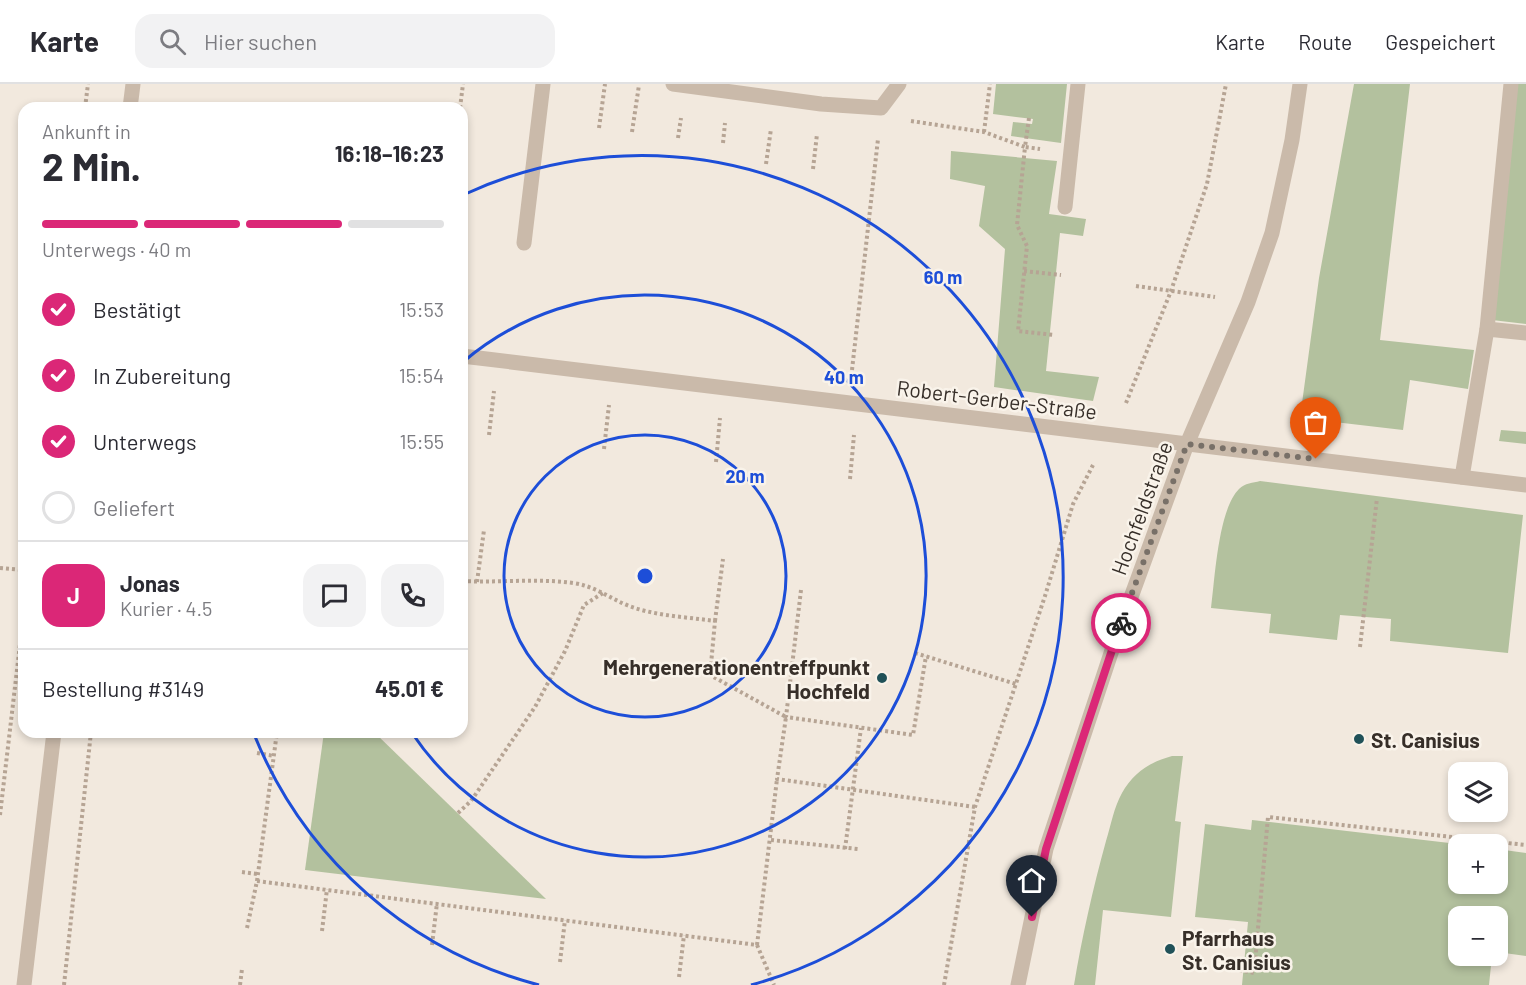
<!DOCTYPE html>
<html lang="de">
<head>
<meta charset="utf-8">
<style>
	:root { --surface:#fff; --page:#f2f2f3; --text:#2b2b33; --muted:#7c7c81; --line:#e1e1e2; --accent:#db2777 }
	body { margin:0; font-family:Barlow,sans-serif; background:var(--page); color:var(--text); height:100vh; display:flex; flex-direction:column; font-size:22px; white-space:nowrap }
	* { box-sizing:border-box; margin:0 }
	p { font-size:20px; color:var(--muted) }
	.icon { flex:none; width:33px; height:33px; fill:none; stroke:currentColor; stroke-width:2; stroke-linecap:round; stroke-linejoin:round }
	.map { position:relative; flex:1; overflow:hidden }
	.details { position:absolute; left:18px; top:18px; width:450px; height:636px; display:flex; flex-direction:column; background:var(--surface); border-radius:18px; box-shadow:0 3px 9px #0003 }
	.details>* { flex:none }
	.buttons { position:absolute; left:1448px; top:678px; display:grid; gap:12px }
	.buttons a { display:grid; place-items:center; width:60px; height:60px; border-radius:12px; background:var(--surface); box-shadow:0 3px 9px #0003; font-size:30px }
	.pin { position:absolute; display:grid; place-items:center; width:51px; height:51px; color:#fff; margin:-62px -26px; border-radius:50% 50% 50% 0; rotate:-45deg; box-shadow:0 0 6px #0007 }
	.pin .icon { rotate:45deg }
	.courier { position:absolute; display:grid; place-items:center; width:60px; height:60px; margin:-30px; border:4px solid #db2777; border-radius:50%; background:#fff; color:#222; box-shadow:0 2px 8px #0007 }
	.headline em { font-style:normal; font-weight:700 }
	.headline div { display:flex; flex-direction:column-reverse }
	.headline { display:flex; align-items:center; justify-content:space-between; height:102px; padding:0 24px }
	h1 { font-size:39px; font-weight:700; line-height:45px }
	.bar { display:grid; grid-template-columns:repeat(4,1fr); gap:9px 6px; align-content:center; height:72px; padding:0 24px }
	.bar i { height:8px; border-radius:4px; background:var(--line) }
	.bar .active { background:var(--accent) }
	.bar p { grid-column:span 4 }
	.line { display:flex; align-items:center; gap:15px; padding:0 24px; border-top:2px solid var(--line) }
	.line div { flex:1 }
	.round { display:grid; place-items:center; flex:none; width:63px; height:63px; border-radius:18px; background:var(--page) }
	ol { padding:0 24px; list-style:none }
	li { display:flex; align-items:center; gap:18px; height:66px }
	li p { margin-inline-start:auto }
	li .icon { padding:6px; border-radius:50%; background:var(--accent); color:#fff; stroke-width:4 }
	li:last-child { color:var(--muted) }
	li i { width:33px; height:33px; border:3px solid var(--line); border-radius:50% }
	header { display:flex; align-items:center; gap:36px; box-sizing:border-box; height:84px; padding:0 30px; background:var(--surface); border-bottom:2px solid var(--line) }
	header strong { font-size:28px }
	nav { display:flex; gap:33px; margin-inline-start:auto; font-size:21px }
	.search { width:420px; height:54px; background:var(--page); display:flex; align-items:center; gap:15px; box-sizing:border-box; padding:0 21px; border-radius:18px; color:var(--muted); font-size:22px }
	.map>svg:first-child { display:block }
	.green { fill:#b3c19e }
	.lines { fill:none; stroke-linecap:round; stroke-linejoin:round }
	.path { stroke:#b6a494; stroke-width:4; stroke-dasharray:3 3; stroke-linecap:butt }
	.service { stroke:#cabaaa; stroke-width:15 }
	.minor { stroke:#cabaaa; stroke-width:15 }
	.done { stroke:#787068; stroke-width:6; stroke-dasharray:0 10.8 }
	.route { stroke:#db2777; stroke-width:8 }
	.ring { fill:none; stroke:#1d4ed8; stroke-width:3 }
	.poi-dot { fill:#205158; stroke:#f9f3ea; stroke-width:2 }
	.labels { text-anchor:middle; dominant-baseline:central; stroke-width:5; stroke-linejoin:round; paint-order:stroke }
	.street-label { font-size:21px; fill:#372f29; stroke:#f9f3ea }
	.poi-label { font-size:21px; font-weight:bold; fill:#372f29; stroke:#f9f3ea; text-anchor:start }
	.centre { fill:#1d4ed8; stroke:#f9f3ea; stroke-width:3 }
	.ring-label { font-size:18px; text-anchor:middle; font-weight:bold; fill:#1d4ed8; stroke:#f9f3ea; stroke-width:5; stroke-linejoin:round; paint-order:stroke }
</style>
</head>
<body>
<header>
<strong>Karte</strong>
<div class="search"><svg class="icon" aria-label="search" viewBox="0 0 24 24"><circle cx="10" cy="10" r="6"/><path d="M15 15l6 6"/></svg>Hier suchen</div>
<nav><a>Karte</a><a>Route</a><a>Gespeichert</a></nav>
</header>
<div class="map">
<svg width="1526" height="901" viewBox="0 0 1526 901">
	<rect width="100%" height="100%" fill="#f2e9de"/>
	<!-- green -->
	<g class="green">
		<path d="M996,0H1067L1061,59L1011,52L1013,38L1032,40L1033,35L993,30Z"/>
		<path d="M1354,0H1410L1380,256L1474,266L1468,305L1410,296L1403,346L1300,334L1319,194Z"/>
		<path d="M1515,0H1526V240L1492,236Z"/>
		<path d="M951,67L1057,77L1049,130L1086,135L1083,152L1060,149L1046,287L1099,293L1093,317L994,303L1005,165L979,142L985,102L950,95Z"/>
		<path d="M1501,346L1526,348V360L1499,357Z"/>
		<path d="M1260,397L1523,431L1508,569L1390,557L1391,535L1340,531L1337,556L1269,549L1271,530L1211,524C1215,495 1218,426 1239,405C1245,399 1253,399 1260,397Z"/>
		<path d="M324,648H374L546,815L305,786Z"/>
		<path d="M1172,672H1183L1175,737L1181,738L1171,833L1103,826L1095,901H1074C1082,853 1093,804 1106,757C1111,741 1114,723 1122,709C1133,689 1150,678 1172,672Z"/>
		<path d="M1252,736L1458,760V800H1497V765L1526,769V872L1497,868V832H1458V872H1492L1489,901H1242L1248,838L1195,833L1205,740L1251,746Z"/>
	</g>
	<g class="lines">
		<!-- path -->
		<g class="path">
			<path d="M85,24L88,0"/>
			<path d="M460,24L463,0"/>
			<path d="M1029,34L1025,63L1040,65"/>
			<path d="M911,37L984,48L1025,63L1017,141L1027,162L1018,247L1054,251"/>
			<path d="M599,44L605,0"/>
			<path d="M632,48L639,1"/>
			<path d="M984,48L990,0"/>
			<path d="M678,54L681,34"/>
			<path d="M723,59L725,39"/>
			<path d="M766,80L771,45"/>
			<path d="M813,85L817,50"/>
			<path d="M1024,187L1061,191"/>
			<path d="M1136,202L1215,213"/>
			<path d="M852,286L878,55"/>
			<path d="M1126,319L1171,207L1207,100L1226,0"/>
			<path d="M489,351L494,307"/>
			<path d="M604,365L609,321"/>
			<path d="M716,378L720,334"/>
			<path d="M850,395L854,351"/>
			<path d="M0,484L24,486"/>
			<path d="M462,497C499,499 536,494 573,499C595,502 609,514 629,522C656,532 687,533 715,537L710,591L786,633L777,695L975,723"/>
			<path d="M477,498L484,446"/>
			<path d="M801,506L786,633L913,651L926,572"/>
			<path d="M715,537L723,475"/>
			<path d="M1360,563L1377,414"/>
			<path d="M915,569L1016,600"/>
			<path d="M257,669L274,672"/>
			<path d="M458,729L471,717L535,623L565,567L584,521L603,509"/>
			<path d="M0,731L24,526"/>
			<path d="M771,756L858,765"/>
			<path d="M845,765L861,644"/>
			<path d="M242,788L257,790"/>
			<path d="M257,797L757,861L777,695"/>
			<path d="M247,844L257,797L277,648"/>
			<path d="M322,847L327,805"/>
			<path d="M432,861L437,819"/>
			<path d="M757,861L774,901"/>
			<path d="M560,878L565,836"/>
			<path d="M1239,886L1254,889L1268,733L1526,761"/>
			<path d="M679,893L684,851"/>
			<path d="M64,901L91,648"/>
			<path d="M240,901L242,885"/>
			<path d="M944,901L975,723L1045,512L1073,420L1093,381"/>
		</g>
		<!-- service -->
		<g class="service">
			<path d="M1065,123L1078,0"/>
			<path d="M524,159L543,0"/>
			<path d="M1487,245L1526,249"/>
			<path d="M1462,393L1487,245L1511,0"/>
		</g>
		<!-- minor -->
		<g class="minor">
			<path d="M673,0L821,20L881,24L899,0"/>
			<path d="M130,24L133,0"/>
			<path d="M462,272L1526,401"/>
			<path d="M24,901L54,648"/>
			<path d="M1018,901L1046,765L1115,557L1187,360L1248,218L1272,149L1292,56L1300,0"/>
		</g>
	</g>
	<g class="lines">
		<!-- done -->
		<path class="done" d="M1121,539L1187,360L1316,375"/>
		<!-- route -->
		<path class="route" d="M1032,833L1046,765L1121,539"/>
	</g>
	<!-- distance rings -->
	<g class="ring">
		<circle cx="645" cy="492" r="141"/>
		<path d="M463 278A281 281 0 1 1 412 649"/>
		<path d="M539 901A422 422 0 0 1 254 650M463 111A422 422 0 1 1 751 901"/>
	</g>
	<!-- markers -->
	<g class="poi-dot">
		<circle cx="882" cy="594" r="6"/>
		<circle cx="1359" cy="655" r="6"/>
		<circle cx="1170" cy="865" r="6"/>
	</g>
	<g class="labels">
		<!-- street labels -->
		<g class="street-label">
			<text transform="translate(997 315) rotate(7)">Robert-Gerber-Straße</text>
			<text transform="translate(1141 424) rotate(-70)">Hochfeldstraße</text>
		</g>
		<!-- poi labels -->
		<g class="poi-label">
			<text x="870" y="582" text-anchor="end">Mehrgenerationentreffpunkt<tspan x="870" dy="24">Hochfeld</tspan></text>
			<text x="1371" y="655">St. Canisius</text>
			<text x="1182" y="853">Pfarrhaus<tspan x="1182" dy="24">St. Canisius</tspan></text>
		</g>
	</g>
	<circle cx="645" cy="492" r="9" class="centre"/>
	<g class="ring-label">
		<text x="943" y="200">60 m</text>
		<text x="844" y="300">40 m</text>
		<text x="745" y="399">20 m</text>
	</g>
</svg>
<div class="buttons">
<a><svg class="icon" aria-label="layers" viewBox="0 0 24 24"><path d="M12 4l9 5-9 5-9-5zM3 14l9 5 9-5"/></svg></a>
<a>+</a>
<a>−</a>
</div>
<div class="pin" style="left:1316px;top:375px;background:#ea580c"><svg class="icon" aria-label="bag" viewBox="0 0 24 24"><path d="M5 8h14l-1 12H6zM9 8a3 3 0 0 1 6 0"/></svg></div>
<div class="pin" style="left:1032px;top:833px;background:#1f2937"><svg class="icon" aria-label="home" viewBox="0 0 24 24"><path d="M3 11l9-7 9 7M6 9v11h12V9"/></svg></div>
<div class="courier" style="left:1121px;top:539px"><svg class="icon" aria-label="bike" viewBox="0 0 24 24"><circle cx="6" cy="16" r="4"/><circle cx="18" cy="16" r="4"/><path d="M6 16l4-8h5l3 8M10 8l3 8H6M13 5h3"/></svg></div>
<section class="details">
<div class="headline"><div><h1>2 Min.</h1><p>Ankunft in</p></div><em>16:18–16:23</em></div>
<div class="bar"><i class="active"></i><i class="active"></i><i class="active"></i><i></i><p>Unterwegs · 40 m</p></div>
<ol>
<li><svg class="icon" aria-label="check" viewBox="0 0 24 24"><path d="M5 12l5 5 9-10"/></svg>Bestätigt<p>15:53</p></li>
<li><svg class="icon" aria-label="check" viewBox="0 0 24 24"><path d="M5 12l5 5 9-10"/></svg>In Zubereitung<p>15:54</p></li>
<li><svg class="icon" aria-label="check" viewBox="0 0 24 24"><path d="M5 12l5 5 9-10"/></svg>Unterwegs<p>15:55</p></li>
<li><i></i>Geliefert</li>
</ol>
<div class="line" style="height:108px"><b class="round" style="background:var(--accent);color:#fff">J</b><div><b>Jonas</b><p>Kurier · 4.5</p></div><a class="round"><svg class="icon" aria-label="chat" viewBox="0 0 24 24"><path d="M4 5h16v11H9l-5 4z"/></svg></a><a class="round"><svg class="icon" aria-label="phone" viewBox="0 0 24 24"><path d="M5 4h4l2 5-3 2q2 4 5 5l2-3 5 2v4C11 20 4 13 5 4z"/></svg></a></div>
<div class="line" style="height:78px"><div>Bestellung #3149</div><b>45.01 €</b></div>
</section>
</div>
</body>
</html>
